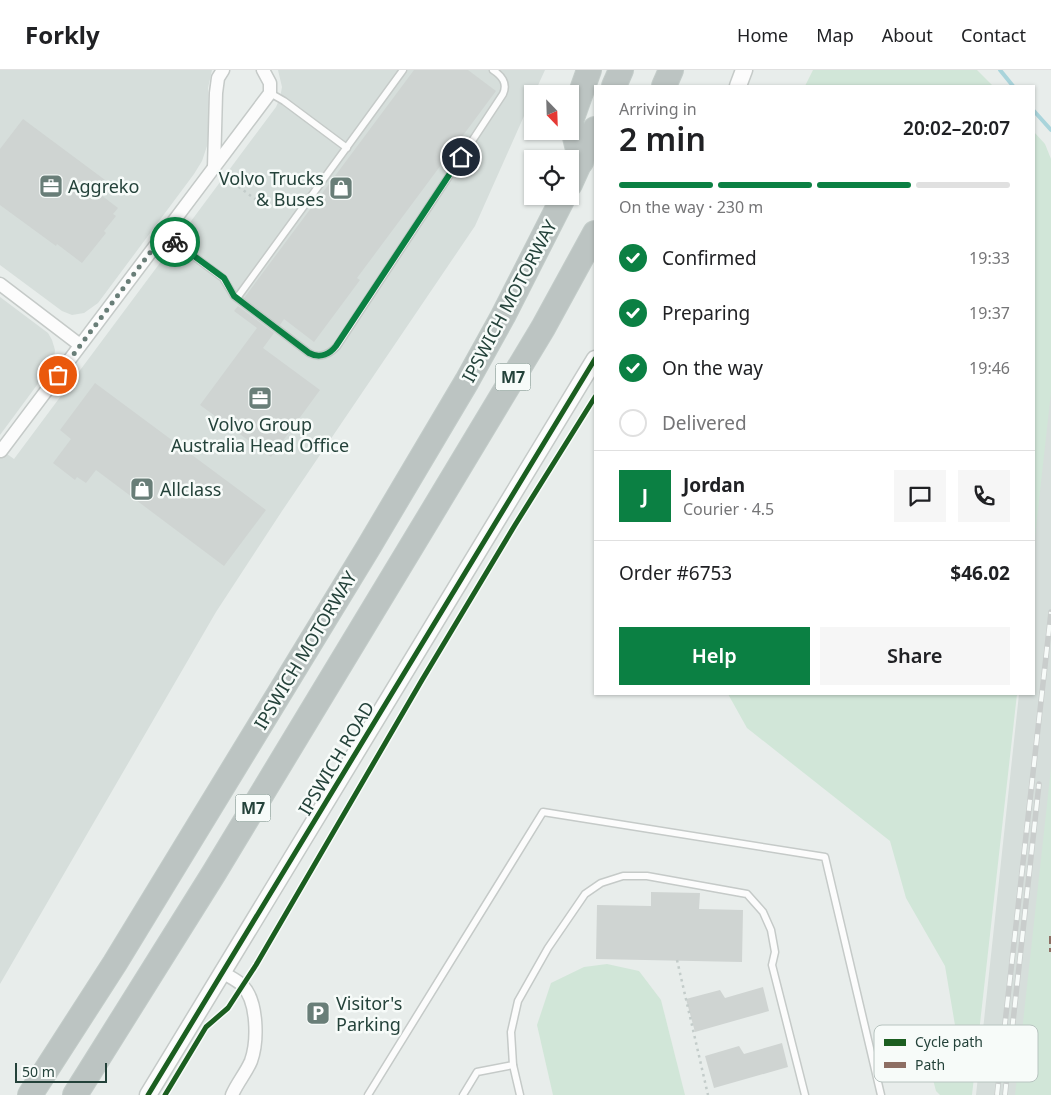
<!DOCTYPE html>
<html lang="en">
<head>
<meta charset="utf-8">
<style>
	:root { --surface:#fff; --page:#f6f6f6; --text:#202124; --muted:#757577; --line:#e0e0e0; --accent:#0b8043 }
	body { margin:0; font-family:"Noto Sans",sans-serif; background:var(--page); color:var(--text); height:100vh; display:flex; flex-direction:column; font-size:19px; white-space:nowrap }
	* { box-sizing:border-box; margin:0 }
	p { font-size:16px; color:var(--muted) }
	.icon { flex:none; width:28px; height:28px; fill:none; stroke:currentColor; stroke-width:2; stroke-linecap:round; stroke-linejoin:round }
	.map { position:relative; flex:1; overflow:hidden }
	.side { position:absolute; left:594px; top:15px; width:441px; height:610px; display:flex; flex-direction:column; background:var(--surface); border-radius:0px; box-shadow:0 1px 4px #0004 }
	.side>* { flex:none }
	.needle { width:32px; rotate:157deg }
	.tools { position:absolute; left:524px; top:15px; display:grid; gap:10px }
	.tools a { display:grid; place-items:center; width:55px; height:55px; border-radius:0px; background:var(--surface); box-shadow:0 1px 4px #0004; font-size:25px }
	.scale { position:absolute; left:15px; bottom:12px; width:92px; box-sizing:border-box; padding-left:5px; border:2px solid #24423a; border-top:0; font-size:14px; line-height:18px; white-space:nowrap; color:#24423a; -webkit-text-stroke:4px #f7fbf9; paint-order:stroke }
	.pin { position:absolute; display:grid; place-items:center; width:42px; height:42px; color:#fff; margin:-21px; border:2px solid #fff; border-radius:50%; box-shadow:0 1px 5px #0007 }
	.courier { position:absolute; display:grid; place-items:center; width:50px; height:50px; margin:-25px; border:4px solid #0b8043; border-radius:50%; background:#fff; color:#222; box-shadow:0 1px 6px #0007 }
	.head em { font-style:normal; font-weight:600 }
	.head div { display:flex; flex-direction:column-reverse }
	.head { display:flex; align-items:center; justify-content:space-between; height:85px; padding:0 25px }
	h1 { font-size:32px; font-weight:600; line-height:38px }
	.bar { display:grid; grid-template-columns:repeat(4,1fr); gap:8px 5px; align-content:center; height:60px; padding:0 25px }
	.bar i { height:6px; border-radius:4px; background:var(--line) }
	.bar .current { background:var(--accent) }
	.bar p { grid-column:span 4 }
	.line { display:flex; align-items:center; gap:12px; padding:0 25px; border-top:1px solid var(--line) }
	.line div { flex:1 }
	.round { display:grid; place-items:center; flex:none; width:52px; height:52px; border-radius:0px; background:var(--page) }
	ol { padding:0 25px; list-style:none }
	li { display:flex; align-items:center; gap:15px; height:55px }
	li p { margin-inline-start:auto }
	li .icon { padding:5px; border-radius:50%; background:var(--accent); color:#fff; stroke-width:4 }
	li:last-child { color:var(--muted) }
	li i { width:28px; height:28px; border:2px solid var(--line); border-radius:50% }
	.primary-button { display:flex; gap:10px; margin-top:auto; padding:10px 25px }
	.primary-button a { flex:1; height:58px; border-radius:0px; background:var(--accent); color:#fff; font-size:20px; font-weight:600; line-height:58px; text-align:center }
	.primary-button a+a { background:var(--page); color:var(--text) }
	header { display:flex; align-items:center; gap:30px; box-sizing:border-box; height:70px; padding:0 25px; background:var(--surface); border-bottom:1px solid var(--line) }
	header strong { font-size:24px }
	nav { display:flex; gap:28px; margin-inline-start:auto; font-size:18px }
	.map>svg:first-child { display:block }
	.built { fill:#d6dedb }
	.green { fill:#d1e6d8 }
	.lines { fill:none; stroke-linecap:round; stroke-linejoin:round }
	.stream { stroke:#a9d4db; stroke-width:4 }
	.building { fill:#cfd4d2 }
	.service-casing { stroke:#c5cac8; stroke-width:9 }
	.minor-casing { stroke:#c5cac8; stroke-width:15 }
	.tertiary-casing { stroke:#c5cac8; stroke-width:19 }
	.motorway-casing { stroke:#c3ccc9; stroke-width:26 }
	.path { stroke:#c3ccca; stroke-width:2.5; stroke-dasharray:2.5 4; stroke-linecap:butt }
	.service { stroke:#fcfcfc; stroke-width:6 }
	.minor { stroke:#fcfcfc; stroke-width:12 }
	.tertiary { stroke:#fcfcfc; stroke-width:16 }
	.motorway { stroke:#bcc4c2; stroke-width:24 }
	.rail-casing { stroke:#c9cdcc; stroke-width:5.5 }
	.rail { stroke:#f7fbf9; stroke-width:4; stroke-dasharray:11; stroke-linecap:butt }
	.quiet { stroke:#8d6e63; stroke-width:4; stroke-dasharray:8 4; stroke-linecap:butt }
	.cycleway-casing { stroke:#f7fbf9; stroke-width:8 }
	.cycleway { stroke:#1b5e20; stroke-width:5 }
	.done { stroke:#697e78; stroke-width:5; stroke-dasharray:0 9 }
	.route { stroke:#0b8043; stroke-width:6 }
	.labels { text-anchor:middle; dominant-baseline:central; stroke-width:5; stroke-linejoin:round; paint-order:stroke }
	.shield { fill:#f7fbf9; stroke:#637a73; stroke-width:1 }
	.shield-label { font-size:16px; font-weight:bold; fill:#24423a }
	.poi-label { font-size:18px; fill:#24423a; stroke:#f7fbf9; text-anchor:start }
	.street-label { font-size:18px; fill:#24423a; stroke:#f7fbf9 }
	.key { fill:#f7fbf9; stroke:#b8c4c0; stroke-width:1 }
	.key-label { font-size:14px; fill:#24423a }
</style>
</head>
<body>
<header>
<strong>Forkly</strong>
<nav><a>Home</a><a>Map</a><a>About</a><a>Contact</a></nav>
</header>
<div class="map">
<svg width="1051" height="1025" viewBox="0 0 1051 1025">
	<rect width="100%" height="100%" fill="#e8edeb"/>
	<!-- built -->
	<g class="built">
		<path d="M0,0H212L208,18L210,54L209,70L202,91L194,104L98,233L84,243L72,245L62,241L0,195Z"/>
		<path d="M278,0H545L534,24H532V28L475,156L282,441L216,542L0,914V379L14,389L276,37L280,28L282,17Z"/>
		<path d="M0,227L48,263L52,270L55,280L54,289L51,296L0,365Z"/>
		<path d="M1051,284V841L1028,1025H976L1019,624H1034V466Z"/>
	</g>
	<!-- green -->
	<g class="green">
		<path d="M813,0H977L993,16H805Z"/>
		<path d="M1034,62L1045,74L1051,89V322L1034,476Z"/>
		<path d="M728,624H1017L972,1025H940L936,1021L931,1002L957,967L945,896L906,828L890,771L747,658Z"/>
		<path d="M1051,698V1025H1015Z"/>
		<path d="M607,894L639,901L661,930L685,1025H553L537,955L551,913L584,897Z"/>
	</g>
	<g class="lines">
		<!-- stream -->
		<g class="stream">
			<path d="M1000,0L1013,16"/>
			<path d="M1034,41L1051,60"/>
		</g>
	</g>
	<!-- building -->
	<g class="building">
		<path d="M414,0H468L496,21L357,208L360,210L314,272L284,249L280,255L244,228Z"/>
		<path d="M23,49L105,110L97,122L118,138L113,144L116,146L104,161L106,163L82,193L57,174L56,176L0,135V79Z"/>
		<path d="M238,236L274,263L263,278L320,320L271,387L200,335L257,258L234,241Z"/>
		<path d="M95,313L266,440L224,496L96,400L86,413L77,407L75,410L53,393L71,369L60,360Z"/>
		<path d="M651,822L700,823L699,839L743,840L742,892L596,889L597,835L651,836Z"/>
		<path d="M763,917L769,941L695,962L686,929L720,920L725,928Z"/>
		<path d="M782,973L788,997L714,1018L705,986L739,976L744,984Z"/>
	</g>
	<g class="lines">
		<!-- service casing -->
		<g class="service-casing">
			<g id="service">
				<path d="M270,23L284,31L347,78"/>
				<path d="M164,164L223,208L234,226L309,283C319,289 330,284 337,276L503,24C508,13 502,6 493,0"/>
				<path d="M237,228L403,0"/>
				<path d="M368,1025L543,742L825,787L881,1025"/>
				<path d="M463,1025L477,1002L513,995"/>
				<path d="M520,1025L513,995L511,962L518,931L548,878L585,824L601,813L623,806H647L747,824L763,842L771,860L775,882L772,895L805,1025"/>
			</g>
		</g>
		<!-- minor casing -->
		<g class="minor-casing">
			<g id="minor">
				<path d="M214,98L216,23L218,8L223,0"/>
				<path d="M0,214L80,275"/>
				<path d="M1,381L270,23V13L263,0"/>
				<path d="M222,902C228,906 237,910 242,915C258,931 258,971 251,991C246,1003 237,1013 232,1025"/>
			</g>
		</g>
		<!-- tertiary casing -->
		<g class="tertiary-casing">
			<g id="tertiary">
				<path d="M738,16L744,0"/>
				<path d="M148,1025L595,289"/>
			</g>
		</g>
		<!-- motorway casing -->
		<g class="motorway-casing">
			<g id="motorway">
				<path d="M614,16L621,0"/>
				<path d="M664,16L671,0"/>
				<path d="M581,92L571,51L589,0"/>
				<path d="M570,114L595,59"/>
				<path d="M30,1025L115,893L368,478L467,311L503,246L564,126"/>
				<path d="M75,1025L214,803L428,449L543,258L595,163"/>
			</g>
		</g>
		<!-- path -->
		<g class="path">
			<path d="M228,109L262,134"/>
			<path d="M677,890L708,1025"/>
		</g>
		<!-- service -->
		<use href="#service" class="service"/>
		<!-- minor -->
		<use href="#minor" class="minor"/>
		<!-- tertiary -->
		<use href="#tertiary" class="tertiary"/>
		<!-- motorway -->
		<use href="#motorway" class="motorway"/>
		<!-- rail casing -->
		<g class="rail-casing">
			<g id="rail">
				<path d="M997,1025L1051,542"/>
				<path d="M1005,1025L1039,714"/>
			</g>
		</g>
		<!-- rail -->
		<use href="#rail" class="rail"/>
		<!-- quiet -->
		<path class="quiet" d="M1051,866V882"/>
		<!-- cycleway casing -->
		<g class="cycleway-casing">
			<g id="cycleway">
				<path d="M148,1025L595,289"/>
				<path d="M165,1025L206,957L228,938L256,895L422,610L515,455L595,327"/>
			</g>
		</g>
		<!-- cycleway -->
		<use href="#cycleway" class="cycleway"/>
	</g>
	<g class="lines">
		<!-- done -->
		<path class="done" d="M58,305L164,164L175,172"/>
		<!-- route -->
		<path class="route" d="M175,172L224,208L234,226L309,283C320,289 330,284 336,276L461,87"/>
	</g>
	<!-- icons -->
	<defs>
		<g id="office-square" transform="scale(1.25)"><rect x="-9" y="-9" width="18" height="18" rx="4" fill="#697e78" stroke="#f7fbf9"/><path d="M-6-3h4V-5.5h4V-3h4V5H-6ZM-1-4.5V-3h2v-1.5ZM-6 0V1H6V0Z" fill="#fff"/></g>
		<g id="shop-square" transform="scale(1.25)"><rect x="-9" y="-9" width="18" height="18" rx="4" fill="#697e78" stroke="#f7fbf9"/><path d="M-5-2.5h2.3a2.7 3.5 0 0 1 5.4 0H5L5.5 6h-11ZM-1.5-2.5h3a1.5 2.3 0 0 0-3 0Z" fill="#fff"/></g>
		<g id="parking-square" transform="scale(1.25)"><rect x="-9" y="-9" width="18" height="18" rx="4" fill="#697e78" stroke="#f7fbf9"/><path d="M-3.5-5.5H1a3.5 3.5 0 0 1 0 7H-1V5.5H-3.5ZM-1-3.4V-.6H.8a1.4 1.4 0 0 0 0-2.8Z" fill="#fff"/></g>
	</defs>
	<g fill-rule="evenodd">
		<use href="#office-square" x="51" y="116"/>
		<use href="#shop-square" x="341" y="118"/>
		<use href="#office-square" x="260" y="328"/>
		<use href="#shop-square" x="142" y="419"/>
		<use href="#parking-square" x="318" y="943"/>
	</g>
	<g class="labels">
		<!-- shield labels -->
		<g class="shield">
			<rect x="495.5" y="293.5" width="35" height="27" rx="4"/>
			<rect x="235.5" y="724.5" width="35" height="27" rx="4"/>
		</g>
		<g class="shield-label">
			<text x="513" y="307">M7</text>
			<text x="253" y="738">M7</text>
		</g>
		<!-- poi labels -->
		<g class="poi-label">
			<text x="324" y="108" text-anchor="end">Volvo Trucks<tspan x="324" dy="21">&amp; Buses</tspan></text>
			<text x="68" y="116">Aggreko</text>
			<text x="260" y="354" text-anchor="middle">Volvo Group<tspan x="260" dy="21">Australia Head Office</tspan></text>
			<text x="160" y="419">Allclass</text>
			<text x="336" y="933">Visitor's<tspan x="336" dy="21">Parking</tspan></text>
		</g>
		<!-- street labels -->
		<g class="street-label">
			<text transform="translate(509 231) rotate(-62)">IPSWICH MOTORWAY</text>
			<text transform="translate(305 580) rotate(-59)">IPSWICH MOTORWAY</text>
			<text transform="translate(336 688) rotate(-59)">IPSWICH ROAD</text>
		</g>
	</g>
	<!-- legend -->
	<rect x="874" y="955" width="164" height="57" rx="8" class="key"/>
	<rect x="884" y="969" width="22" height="7" fill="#1b5e20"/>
	<rect x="884" y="992" width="22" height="6" fill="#8d6e63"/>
	<g class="key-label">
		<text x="915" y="977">Cycle path</text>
		<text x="915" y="1000">Path</text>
	</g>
</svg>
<div class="tools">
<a><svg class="needle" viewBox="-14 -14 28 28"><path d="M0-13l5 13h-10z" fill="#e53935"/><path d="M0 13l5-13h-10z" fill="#757577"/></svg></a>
<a><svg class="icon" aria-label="locate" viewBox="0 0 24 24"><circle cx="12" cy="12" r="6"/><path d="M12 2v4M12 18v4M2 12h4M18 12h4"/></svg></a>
</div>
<div class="scale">50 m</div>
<div class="pin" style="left:58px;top:305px;background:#ea580c"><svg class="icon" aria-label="bag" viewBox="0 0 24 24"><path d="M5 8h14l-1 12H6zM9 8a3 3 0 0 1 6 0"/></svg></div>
<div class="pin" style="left:461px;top:87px;background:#1f2937"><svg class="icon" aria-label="home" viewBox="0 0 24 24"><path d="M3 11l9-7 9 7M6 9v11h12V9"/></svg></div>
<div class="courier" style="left:175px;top:172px"><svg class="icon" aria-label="bike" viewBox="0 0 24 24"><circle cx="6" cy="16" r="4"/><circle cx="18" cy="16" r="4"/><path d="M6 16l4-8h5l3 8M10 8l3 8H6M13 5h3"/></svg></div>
<section class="side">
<div class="head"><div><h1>2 min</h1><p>Arriving in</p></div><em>20:02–20:07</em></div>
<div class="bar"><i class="current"></i><i class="current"></i><i class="current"></i><i></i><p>On the way · 230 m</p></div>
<ol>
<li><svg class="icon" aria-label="check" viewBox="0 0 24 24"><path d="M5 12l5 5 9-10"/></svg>Confirmed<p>19:33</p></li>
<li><svg class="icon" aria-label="check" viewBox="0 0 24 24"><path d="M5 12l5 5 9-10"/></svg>Preparing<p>19:37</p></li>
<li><svg class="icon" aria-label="check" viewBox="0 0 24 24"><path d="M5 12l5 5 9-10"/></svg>On the way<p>19:46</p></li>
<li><i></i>Delivered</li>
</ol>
<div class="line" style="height:90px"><b class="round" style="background:var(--accent);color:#fff">J</b><div><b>Jordan</b><p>Courier · 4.5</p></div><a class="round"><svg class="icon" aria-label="chat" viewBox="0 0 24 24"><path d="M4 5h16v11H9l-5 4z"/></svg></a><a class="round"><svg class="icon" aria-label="phone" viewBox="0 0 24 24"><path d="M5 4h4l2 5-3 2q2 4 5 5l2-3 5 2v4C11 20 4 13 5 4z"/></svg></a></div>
<div class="line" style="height:65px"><div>Order #6753</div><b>$46.02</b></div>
<div class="primary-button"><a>Help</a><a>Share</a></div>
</section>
</div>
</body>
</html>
